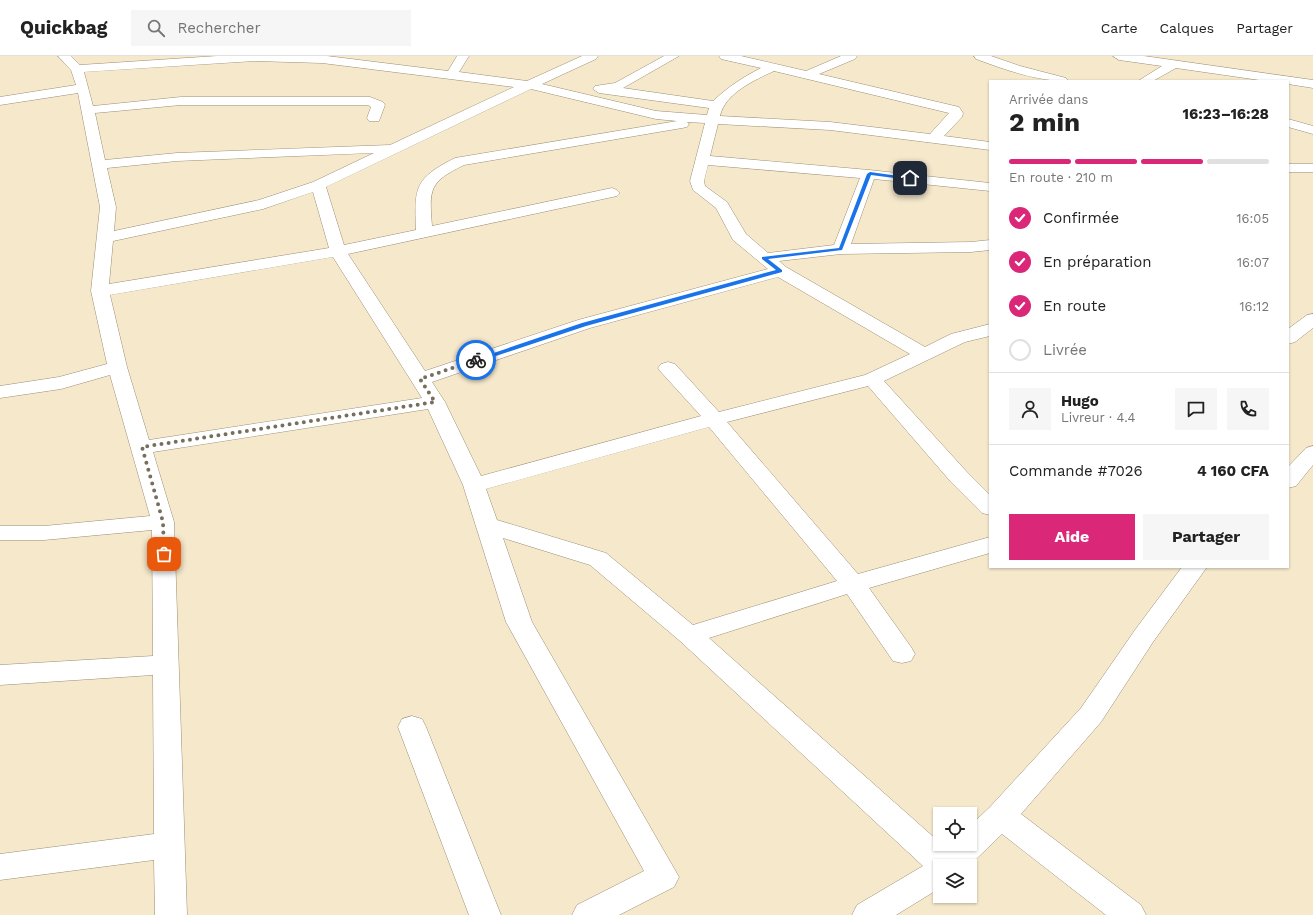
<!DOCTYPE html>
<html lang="fr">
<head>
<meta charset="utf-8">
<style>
	:root { --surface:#fff; --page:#f6f6f6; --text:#222; --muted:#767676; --line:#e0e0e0; --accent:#db2777 }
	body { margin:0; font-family:"Work Sans",sans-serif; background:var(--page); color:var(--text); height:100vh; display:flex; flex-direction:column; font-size:15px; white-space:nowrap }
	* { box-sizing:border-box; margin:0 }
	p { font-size:13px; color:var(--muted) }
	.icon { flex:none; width:22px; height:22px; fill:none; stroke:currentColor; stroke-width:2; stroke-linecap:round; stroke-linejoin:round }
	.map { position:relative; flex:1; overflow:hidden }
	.drawer { position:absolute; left:989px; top:24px; width:300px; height:488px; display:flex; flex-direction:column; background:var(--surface); border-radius:0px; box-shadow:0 1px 3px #0004 }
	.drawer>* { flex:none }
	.controls { position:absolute; left:933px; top:751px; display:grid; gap:8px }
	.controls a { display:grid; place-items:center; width:44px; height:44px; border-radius:0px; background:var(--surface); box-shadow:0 1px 3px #0004; font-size:20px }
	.pin { position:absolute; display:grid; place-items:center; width:34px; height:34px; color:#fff; margin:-17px; border-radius:8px; box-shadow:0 2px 6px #0006 }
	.courier { position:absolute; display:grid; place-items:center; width:40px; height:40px; margin:-20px; border:3px solid #1a73e8; border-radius:50%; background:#fff; color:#222; box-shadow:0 1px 5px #0007 }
	.summary em { font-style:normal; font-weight:700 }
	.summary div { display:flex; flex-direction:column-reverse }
	.summary { display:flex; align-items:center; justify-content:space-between; height:68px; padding:0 20px }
	h1 { font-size:26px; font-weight:700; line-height:30px }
	.bar { display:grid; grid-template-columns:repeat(4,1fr); gap:6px 4px; align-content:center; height:48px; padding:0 20px }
	.bar i { height:5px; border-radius:3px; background:var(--line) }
	.bar .selected { background:var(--accent) }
	.bar p { grid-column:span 4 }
	.line { display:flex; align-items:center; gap:10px; padding:0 20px; border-top:1px solid var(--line) }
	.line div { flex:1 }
	.round { display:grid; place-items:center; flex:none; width:42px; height:42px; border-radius:0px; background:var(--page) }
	ol { padding:0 20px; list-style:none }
	li { display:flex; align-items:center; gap:12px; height:44px }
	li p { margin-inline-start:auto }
	li .icon { padding:4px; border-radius:50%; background:var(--accent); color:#fff; stroke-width:4 }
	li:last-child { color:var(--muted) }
	li i { width:22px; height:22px; border:2px solid var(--line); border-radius:50% }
	.cta { display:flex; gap:8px; margin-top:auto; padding:8px 20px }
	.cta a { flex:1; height:46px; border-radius:0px; background:var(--accent); color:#fff; font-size:16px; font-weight:700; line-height:46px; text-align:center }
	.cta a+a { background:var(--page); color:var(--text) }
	header { display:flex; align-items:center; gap:24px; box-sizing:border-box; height:56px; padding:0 20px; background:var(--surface); border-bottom:1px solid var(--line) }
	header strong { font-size:19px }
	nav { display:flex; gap:22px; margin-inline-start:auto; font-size:14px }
	.search { width:280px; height:36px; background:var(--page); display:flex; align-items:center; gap:10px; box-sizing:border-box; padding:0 14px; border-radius:0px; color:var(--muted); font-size:15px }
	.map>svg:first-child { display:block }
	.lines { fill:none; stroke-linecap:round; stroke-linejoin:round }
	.minor-casing { stroke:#9b8e74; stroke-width:1 }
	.minor { fill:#fff; fill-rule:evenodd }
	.route { fill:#1a73e8 }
	.done { stroke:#776f5e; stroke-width:4; stroke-dasharray:0 7.2 }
</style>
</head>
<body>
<header>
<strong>Quickbag</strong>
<div class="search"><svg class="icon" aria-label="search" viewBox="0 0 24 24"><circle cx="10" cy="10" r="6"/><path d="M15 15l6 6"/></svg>Rechercher</div>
<nav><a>Carte</a><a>Calques</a><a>Partager</a></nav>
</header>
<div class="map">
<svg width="1313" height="859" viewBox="0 0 1313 859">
	<rect width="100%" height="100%" fill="#f5e8cb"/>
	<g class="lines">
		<!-- minor casing -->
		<g class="minor-casing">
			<g id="minor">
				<path d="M58,0H71L80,9L217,0H327L448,15L457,0H469L459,16L527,25L582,0H598L596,3L542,28L656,55L707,59L709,52L599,37L593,33L595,30L615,27L664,0H679L623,32L713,45C728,31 743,21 761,12L721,3L719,0H741L806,15L841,0H857L855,3L819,18L959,51L963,57L962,61L944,80L990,86V94L830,74L718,68L710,100L869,114L990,127V135L874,123L851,188L971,186L990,184V194L971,196L841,198L779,205L786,211L925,291L951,278L990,268V280L965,286L884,325L967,416L990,439V459L982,457L951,426L868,330L727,366L858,518L990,481V497L869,532L911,591L915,598L911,605L902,607L893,605L847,538L709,582L946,792L951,788H970V770L990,751L1081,652L1135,574L1182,511H1207L1153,586L1101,666L1021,758L1141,849L1146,859H1106L1002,778L969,810H940V832L896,859H852L857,849L923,810L680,585L590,509L503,482L532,566L679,821L674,831L619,859H572L577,849L644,815L506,566L463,429L428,353L153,396L174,466L187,859H155L154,804L0,824V798L154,778L153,619L0,629V609L153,600L152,474L44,484H0V470H44L150,460L110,319L61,333L0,342V330L59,321L107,308L91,235L100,151L78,37L0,49V41L76,29L71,14ZM255,5L322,7L514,31L390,89L177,97L105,104L95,57L181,49H368L371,51L367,62L369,65H379L385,49L383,46L370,41H181L93,50L84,16ZM774,15L949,57L930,78L830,66L720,60C725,37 755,24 774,15ZM531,33L656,63L677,65L455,102C415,122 414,131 416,174L344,189L326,131ZM687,66L705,67L690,125L693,134L716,152L733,184L768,213L578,264L425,315L348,198L617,140L620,137L617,134L612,132L432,170C429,133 429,126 464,109L682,72L687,71L689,68ZM374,97L313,126L259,144L114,175L116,151L107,112L177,105ZM708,109L860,122L834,189L768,197L746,178L727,146L705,130L704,125ZM313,136L329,192L109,228L113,185L263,153ZM333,201L422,342L149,384L127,311L110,239ZM778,221L910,298L865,319L719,356L675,308L668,306L661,308L658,312L661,316L701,360L481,420L445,346L432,326L590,272ZM709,371L837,525L693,569L606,497L497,464L486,433Z"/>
				<path d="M974,0H991L1020,10L1066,22L1068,25C1036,25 1006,14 976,3Z"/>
				<path d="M1113,0H1144L1313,24V32L1288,28V25H1266L1176,12L1153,25H1138L1162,10L1119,4Z"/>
				<path d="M1288,63L1313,70V78L1288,71Z"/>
				<rect x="1288" y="108" width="25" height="8"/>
				<path d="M1313,258V272L1295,286L1288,288V273L1307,259Z"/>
				<path d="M1313,390V409L1296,430L1288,432V411L1306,392Z"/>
				<path d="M412,660L422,663L426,671L501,859H469L398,671L402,663Z"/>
			</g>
		</g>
		<!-- minor -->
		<use href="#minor" class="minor"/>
	</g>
	<!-- route -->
	<path class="route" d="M870,116L913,122L910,124L871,119L842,194L768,203L782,214V216L586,270L478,306L473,304L582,267L776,214L762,203V201L839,192L867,118Z"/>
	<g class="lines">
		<!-- done -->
		<path class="done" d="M164,498L163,466L142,391L435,346L420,323L476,304"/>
	</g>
</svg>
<div class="controls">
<a><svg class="icon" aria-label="locate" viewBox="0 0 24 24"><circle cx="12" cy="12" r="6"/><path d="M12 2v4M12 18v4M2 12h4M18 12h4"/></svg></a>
<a><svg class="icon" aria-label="layers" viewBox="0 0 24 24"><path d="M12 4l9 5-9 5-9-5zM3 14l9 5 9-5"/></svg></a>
</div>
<div class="pin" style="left:164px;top:498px;background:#ea580c"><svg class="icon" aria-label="bag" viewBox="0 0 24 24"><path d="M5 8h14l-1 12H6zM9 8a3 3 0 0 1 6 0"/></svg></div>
<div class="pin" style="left:910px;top:122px;background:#1f2937"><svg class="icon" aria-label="home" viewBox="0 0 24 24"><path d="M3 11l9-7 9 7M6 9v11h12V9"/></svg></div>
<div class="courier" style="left:476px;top:304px"><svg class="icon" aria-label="bike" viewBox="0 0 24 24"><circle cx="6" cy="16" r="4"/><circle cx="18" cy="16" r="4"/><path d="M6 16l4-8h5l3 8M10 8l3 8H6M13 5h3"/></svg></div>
<section class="drawer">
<div class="summary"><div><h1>2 min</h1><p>Arrivée dans</p></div><em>16:23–16:28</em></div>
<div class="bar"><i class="selected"></i><i class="selected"></i><i class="selected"></i><i></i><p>En route · 210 m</p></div>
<ol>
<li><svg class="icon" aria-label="check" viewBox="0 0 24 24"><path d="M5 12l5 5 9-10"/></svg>Confirmée<p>16:05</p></li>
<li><svg class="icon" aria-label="check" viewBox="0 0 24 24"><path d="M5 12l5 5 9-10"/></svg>En préparation<p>16:07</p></li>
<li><svg class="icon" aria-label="check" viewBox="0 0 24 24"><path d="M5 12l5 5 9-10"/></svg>En route<p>16:12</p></li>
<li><i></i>Livrée</li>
</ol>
<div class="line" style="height:72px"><a class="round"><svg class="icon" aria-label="person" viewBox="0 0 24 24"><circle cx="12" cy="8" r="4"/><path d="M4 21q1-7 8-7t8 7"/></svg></a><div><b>Hugo</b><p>Livreur · 4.4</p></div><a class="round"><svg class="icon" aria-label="chat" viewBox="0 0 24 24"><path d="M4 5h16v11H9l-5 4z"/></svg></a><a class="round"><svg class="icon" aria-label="phone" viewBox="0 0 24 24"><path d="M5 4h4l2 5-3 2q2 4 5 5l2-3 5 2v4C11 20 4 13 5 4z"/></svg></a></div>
<div class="line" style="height:52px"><div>Commande #7026</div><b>4 160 CFA</b></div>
<div class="cta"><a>Aide</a><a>Partager</a></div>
</section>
</div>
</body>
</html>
